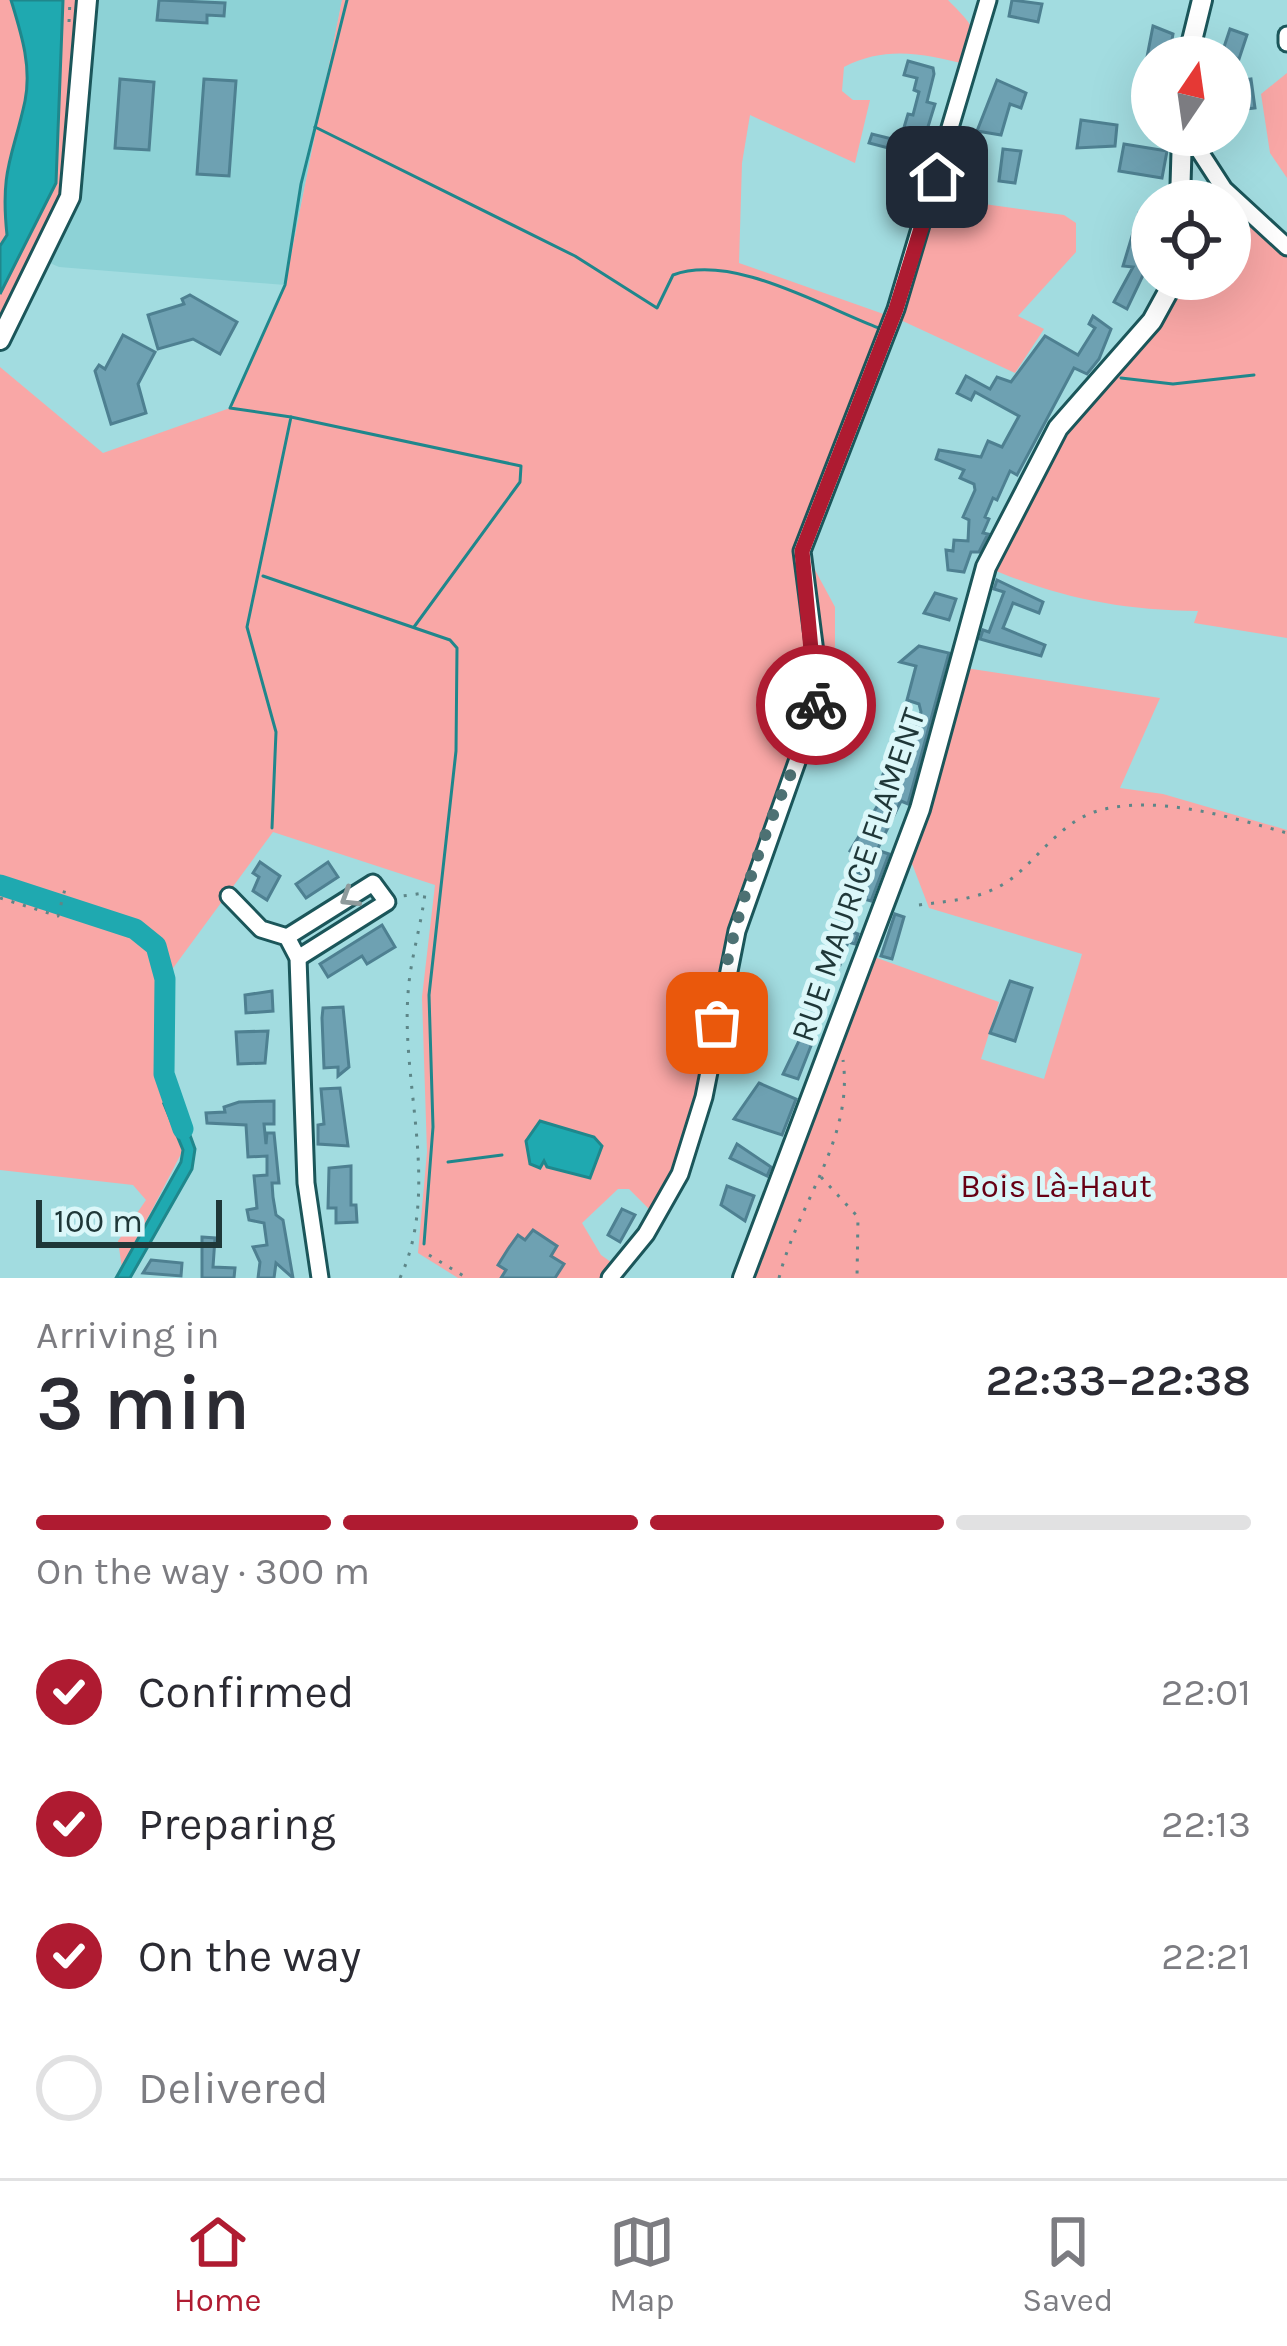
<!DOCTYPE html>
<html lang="en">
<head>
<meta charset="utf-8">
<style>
	:root { --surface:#fff; --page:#f7f7f7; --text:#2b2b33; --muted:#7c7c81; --line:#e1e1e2; --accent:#af1b31 }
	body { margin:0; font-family:Karla,sans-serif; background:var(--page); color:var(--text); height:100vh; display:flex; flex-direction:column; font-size:45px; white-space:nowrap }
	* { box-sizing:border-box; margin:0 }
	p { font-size:39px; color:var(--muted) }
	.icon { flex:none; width:66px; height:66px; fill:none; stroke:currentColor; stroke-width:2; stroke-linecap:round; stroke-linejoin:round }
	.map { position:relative; height:1278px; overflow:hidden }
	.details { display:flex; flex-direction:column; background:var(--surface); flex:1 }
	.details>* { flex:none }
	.needle { width:78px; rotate:13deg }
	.fabs { position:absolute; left:1131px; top:36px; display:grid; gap:24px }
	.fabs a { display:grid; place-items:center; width:120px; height:120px; border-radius:50%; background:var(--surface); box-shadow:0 12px 48px #0002; font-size:60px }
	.scale { position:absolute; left:36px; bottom:30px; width:186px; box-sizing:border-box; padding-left:12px; border:6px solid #1f3738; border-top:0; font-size:33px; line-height:42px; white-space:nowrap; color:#1f3738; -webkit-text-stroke:9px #dbf7f9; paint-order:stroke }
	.pin { position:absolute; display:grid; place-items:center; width:102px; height:102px; color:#fff; margin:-51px; border-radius:24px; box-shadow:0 6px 18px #0006 }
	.courier { position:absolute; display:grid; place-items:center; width:120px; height:120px; margin:-60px; border:9px solid #af1b31; border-radius:50%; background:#fff; color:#222; box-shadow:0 3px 15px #0007 }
	.summary em { font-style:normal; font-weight:600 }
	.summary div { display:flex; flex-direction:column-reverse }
	.summary { display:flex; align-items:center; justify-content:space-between; height:204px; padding:0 36px }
	h1 { font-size:78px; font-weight:600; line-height:90px }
	.bar { display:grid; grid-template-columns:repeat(4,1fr); gap:18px 12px; align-content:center; height:144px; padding:0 36px }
	.bar i { height:15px; border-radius:9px; background:var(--line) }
	.bar .selected { background:var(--accent) }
	.bar p { grid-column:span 4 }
	ol { padding:0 36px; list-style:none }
	li { display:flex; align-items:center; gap:36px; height:132px }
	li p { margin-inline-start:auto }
	li .icon { padding:12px; border-radius:50%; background:var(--accent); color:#fff; stroke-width:4 }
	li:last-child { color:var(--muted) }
	li i { width:66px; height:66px; border:6px solid var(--line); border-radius:50% }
	.tab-bar { display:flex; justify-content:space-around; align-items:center; height:168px; border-top:3px solid var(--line); background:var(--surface); font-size:33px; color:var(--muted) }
	.tab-bar a { display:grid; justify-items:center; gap:6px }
	.tab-bar .selected { color:var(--accent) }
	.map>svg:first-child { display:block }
	.built { fill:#8dd2d6 }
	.green { fill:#f9a7a6 }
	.water { fill:#1fa9b0; stroke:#1f878c; stroke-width:3 }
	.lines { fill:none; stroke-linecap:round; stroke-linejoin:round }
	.stream { stroke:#1f878c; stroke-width:3 }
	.river { stroke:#1fa9b0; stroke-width:21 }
	.building { fill:#6ea1b2; stroke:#4e8091; stroke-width:3 }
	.minor-casing { stroke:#1b565a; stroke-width:21 }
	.tertiary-casing { stroke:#1b565a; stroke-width:24 }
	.path { stroke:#5d8688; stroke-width:3; stroke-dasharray:3 9; stroke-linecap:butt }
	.minor { stroke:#fff; stroke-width:15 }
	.tertiary { stroke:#fff; stroke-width:18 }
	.oneway { stroke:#8f9b9c }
	.done { stroke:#4d7173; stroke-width:12; stroke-dasharray:0 21.6 }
	.route { stroke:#af1b31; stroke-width:15 }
	.labels { text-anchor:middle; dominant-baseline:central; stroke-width:10; stroke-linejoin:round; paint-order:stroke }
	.street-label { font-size:33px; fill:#1f3738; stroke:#dbf7f9 }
	.park-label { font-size:33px; fill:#670014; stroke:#dbf7f9 }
</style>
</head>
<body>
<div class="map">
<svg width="1287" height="1278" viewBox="0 0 1287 1278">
	<rect width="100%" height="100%" fill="#a2dce0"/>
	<!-- built -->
	<path class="built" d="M87,0H342L285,285L59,267L43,260Z"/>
	<!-- green -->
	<g class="green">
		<path d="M0,0H87L70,197L0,338Z"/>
		<path d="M342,0H948C972,25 980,28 969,65C925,54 886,45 844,67L842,91L853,100H870L855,163L750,115L742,163L739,263L892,317L937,177L973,191L984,204L1064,215L1076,223V252L1018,316L1044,329L1015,373L894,317L801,566L815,570L835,607V665L844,683L815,711L737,931L704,1097L657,1217L629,1189H618L582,1223L601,1255L618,1267L610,1278H458L418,1253L427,1152L422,997L435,885L273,832L165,979L164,1074L158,1073L183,1150L122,1268L118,1241L146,1200L133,1185L0,1170V367L103,453L230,408L285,285Z"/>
		<path d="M1287,73V178L1270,153L1261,94Z"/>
		<path d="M1230,209L1243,210L1287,247V638L1194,623L1198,611C1118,610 1060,598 986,567L1026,488L1175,279H1230Z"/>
		<path d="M959,667L1160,698L1120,788L1163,794L1287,830V1278H743L866,954L999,1002L981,1059L1044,1079L1082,954L929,908L906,848Z"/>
	</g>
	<!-- water -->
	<g class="water">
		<path d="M11,0H63L56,183L0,294V246L7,235C0,169 13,157 25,101C32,66 21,33 11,0Z"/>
		<path d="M178,1102L195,1149L192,1169L130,1278H116L181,1162L183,1150L164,1104Z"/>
		<path d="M540,1121L594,1137L602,1146L590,1178L547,1167L544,1161L540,1168L530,1164L526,1141Z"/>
	</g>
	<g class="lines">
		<!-- stream -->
		<g class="stream">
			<path d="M315,127L575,256L657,308L673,275C732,253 821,306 879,328"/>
			<path d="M1121,378L1173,384L1254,375"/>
			<path d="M291,417L521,466L520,482L414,627"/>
			<path d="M263,576L450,640L457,648L456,751L429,995L433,1127L424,1244"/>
			<path d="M272,828L276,732L247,627L291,417L230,408L285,285L301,184L347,0"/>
			<path d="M448,1162L502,1155"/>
		</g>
		<!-- river -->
		<path class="river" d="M0,885L135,929L156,946L165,979L164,1074L183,1129"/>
	</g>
	<!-- building -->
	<g class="building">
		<path d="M159,0L225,3L224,16L207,15V23L157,20Z"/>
		<path d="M1012,0L1042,4L1038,22L1009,16Z"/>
		<path d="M1153,26L1173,34L1169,57H1147Z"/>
		<path d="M1230,29L1247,35L1239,59L1222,53Z"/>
		<path d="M908,61L933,68L934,74L927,102L935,104L919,156L869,143L872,134L900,141L908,114L913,115L919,92L914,90L917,78L904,75Z"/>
		<path d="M120,79L154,82L149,150L115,148Z"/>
		<path d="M204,79L236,81L229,176L197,174Z"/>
		<path d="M1251,79L1255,108L1230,111V82Z"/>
		<path d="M997,80L1026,93L1021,108L1010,104L1001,135L977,131Z"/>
		<path d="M1081,120L1117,125L1115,146L1077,148Z"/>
		<path d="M1124,144L1167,151L1162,178L1119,171Z"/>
		<path d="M1003,149L1021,151L1015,183L999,181Z"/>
		<path d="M1139,213L1152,215V230L1145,271L1127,309L1114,302L1133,267L1123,266Z"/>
		<path d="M190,295L237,322L220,354L193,339L158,349L148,315L184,304L182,299Z"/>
		<path d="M1093,316L1111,329L1099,359L1087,374L1074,368L1017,475L1010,471L997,500L993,498L985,517L989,519L983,533L988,534L979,552H971L964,572L948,570L946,550L953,551L954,540L968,541L969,520L963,517L975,490L974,484L960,478L964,470L936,459L939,450L981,457L988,441L1002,447L1019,416L975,392L971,400L957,393L966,376L990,389L997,377L1011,382L1045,336L1078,355L1095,328L1089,324Z"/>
		<path d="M123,335L155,352L138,384L146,413L111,424L95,371L99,365L105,369Z"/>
		<path d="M997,580L1043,602L1039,613L1013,603L1003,628L1045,645L1041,656L980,639L983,630L989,632L1004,592L994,589Z"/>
		<path d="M935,593L956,599L949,620L924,613Z"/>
		<path d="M919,646L949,653L908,804L901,801L877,850L889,854L871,901L860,898L867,876L850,870L856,854L850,851L881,800L873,797L884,772L894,773L903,732L914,734L921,712L919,704L907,700L916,666L900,662Z"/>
		<path d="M260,862L280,876L267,900L253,891L259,877L253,873Z"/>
		<path d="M328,862L338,877L306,898L296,884Z"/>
		<path d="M895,914L904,917L892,959L881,956Z"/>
		<path d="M382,925L395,947L367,964L362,956L328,977L320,964Z"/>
		<path d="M836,926L858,934L855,944L848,942L840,965L823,958Z"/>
		<path d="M1010,981L1032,988L1015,1041L990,1033Z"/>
		<path d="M272,991L273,1011L246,1013L245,995Z"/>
		<path d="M343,1007L349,1067L338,1076V1067L324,1068L322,1018L323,1008Z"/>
		<path d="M807,1024L818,1028L798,1079L783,1074Z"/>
		<path d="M268,1031L265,1063L238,1064L236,1032Z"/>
		<path d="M759,1083L796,1099L782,1135L734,1119Z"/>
		<path d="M340,1088L348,1146L318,1144V1125L324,1124L321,1089Z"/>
		<path d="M274,1101V1124H264L266,1144L267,1133H274L279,1183H272L273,1197L276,1215L283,1220L293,1278L276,1263L274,1278H258L260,1262L253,1247L267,1245L264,1223L249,1220L247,1210L257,1208L254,1176L267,1175V1156L248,1157L246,1125L207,1123L206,1113L225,1112L224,1107L239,1102Z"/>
		<path d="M737,1144L771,1167L767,1176L730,1158Z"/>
		<path d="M351,1166V1205H356L357,1222L336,1223V1208H328L329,1168Z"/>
		<path d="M727,1186L754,1196L745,1221L721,1205Z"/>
		<path d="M622,1209L635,1215L620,1242L608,1235Z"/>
		<path d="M533,1230L557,1246L551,1256L564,1264L555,1278H501L506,1270L498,1265L508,1249L518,1235L525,1240Z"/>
		<path d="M202,1237L215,1238L213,1267L235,1268L234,1278H202Z"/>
		<path d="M151,1260L182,1263L181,1276L143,1273Z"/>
	</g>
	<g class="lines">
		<!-- minor casing -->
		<g class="minor-casing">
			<g id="minor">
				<path d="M1287,35V43"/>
				<path d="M1189,135L1224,189L1287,247"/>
				<path d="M229,896L261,929L287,937L298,958L306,1183L320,1278"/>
				<path d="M287,937L373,883L387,902L298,958"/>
				<path d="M610,1278L646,1234L680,1174L704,1097L737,931L815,711L816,660L802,551L896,309L988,0"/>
			</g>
		</g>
		<!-- tertiary casing -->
		<g class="tertiary-casing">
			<g id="tertiary">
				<path d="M1188,57L1202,0"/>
				<path d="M1180,201L1182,135"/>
				<path d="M0,340L70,197L87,0"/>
				<path d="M743,1278L920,809L986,567L1058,428L1152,321L1175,279"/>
			</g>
		</g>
		<!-- path -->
		<g class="path">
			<path d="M69,22L70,0"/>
			<path d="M0,898L58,916L65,889"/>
			<path d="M919,905C954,900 985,900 1015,876C1040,855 1062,823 1094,812C1153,793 1230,817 1287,833"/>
			<path d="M821,1177L858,1217L857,1278"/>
			<path d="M429,1255L467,1278"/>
			<path d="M400,1278C441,1189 401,1086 408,994C410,960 421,927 425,893L402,896"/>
			<path d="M779,1278C798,1202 854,1139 843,1060"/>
		</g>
		<!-- minor -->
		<use href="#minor" class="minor"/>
		<!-- tertiary -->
		<use href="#tertiary" class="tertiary"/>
	</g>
	<!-- one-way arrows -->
	<defs><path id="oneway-chevron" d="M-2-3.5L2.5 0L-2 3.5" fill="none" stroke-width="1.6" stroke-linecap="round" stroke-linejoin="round" transform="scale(3)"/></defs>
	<use class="oneway" href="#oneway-chevron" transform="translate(349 898) rotate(148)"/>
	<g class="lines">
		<!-- done -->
		<path class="done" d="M717,1023C724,952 755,856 783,791C796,761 811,737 816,705"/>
		<!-- route -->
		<path class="route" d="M816,705L802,551L896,309L937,177"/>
	</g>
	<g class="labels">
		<!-- street labels -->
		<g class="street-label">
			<text transform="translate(858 875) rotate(-71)">RUE MAURICE FLAMENT</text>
		</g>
		<!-- park labels -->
		<g class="park-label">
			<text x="1056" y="1186">Bois Là-Haut</text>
		</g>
	</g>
</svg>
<div class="fabs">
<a><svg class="needle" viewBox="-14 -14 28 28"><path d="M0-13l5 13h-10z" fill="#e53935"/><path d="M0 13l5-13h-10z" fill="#7c7c81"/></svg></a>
<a><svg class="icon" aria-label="locate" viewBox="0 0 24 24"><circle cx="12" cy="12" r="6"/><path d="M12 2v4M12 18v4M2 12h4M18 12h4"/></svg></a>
</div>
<div class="scale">100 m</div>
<div class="pin" style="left:717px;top:1023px;background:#ea580c"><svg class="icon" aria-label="bag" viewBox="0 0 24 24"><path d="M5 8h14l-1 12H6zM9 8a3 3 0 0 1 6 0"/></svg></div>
<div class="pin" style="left:937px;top:177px;background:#1f2937"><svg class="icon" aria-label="home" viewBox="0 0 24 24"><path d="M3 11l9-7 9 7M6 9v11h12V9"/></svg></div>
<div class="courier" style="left:816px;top:705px"><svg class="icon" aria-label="bike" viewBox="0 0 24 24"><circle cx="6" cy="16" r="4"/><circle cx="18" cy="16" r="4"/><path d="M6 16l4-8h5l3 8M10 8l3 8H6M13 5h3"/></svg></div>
</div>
<section class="details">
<div class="summary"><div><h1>3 min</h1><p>Arriving in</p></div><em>22:33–22:38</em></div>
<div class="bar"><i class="selected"></i><i class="selected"></i><i class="selected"></i><i></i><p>On the way · 300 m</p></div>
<ol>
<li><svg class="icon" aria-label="check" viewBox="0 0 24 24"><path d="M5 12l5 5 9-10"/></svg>Confirmed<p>22:01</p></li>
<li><svg class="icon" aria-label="check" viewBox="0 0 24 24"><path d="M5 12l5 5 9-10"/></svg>Preparing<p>22:13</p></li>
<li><svg class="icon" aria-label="check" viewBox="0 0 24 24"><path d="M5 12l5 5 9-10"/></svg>On the way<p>22:21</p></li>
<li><i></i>Delivered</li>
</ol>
</section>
<nav class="tab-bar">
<a class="selected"><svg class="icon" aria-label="home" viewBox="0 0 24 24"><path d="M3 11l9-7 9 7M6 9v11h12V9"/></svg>Home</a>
<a><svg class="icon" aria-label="map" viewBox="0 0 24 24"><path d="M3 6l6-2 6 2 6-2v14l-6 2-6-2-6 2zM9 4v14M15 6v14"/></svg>Map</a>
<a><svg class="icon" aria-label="saved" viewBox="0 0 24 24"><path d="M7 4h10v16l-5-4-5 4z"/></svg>Saved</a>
</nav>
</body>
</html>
